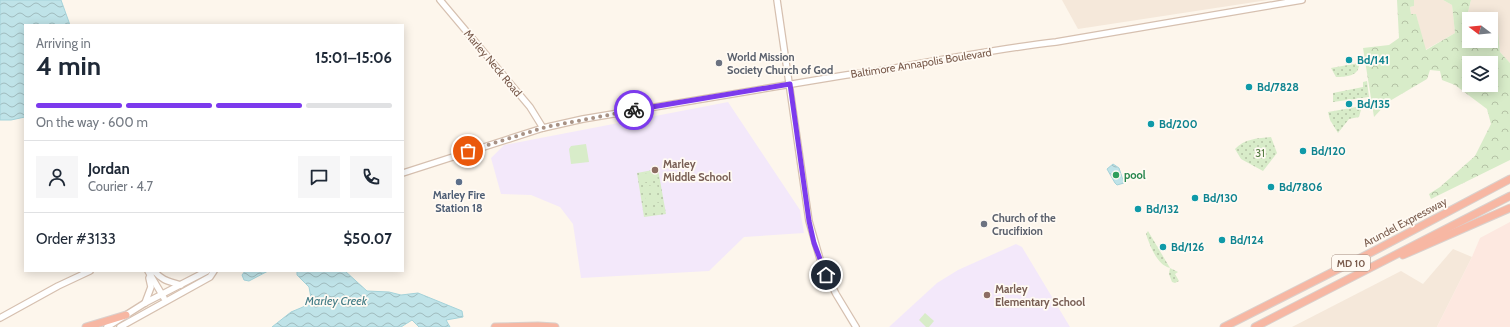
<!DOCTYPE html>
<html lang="en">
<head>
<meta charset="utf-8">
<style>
	:root { --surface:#fff; --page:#f6f6f7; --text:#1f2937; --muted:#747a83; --line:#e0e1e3; --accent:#7c3aed }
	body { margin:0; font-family:Cabin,sans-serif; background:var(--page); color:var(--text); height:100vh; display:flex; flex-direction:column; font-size:15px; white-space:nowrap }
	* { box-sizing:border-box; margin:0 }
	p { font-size:13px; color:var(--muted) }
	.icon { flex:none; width:22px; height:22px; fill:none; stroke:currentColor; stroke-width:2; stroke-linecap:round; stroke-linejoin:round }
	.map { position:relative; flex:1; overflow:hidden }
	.drawer { position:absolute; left:24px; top:24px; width:380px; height:248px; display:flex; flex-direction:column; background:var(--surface); border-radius:0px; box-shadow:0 2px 10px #0003 }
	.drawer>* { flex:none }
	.needle { width:26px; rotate:286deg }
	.tools { position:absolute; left:1462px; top:12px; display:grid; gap:8px }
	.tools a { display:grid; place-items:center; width:36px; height:36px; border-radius:0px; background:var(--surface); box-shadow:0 2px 10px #0003; font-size:20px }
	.pin { position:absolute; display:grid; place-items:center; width:34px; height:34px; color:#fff; margin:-17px; border:2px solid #fff; border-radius:50%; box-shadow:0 1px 4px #0007 }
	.courier { position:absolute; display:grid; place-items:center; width:40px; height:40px; margin:-20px; border:3px solid #7c3aed; border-radius:50%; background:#fff; color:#222; box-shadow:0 1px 5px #0007 }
	.overview em { font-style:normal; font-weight:800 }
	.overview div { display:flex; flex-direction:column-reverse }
	.overview { display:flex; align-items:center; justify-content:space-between; height:68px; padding:0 12px }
	h1 { font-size:26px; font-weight:800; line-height:30px }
	.bar { display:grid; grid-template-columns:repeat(4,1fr); gap:6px 4px; align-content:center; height:48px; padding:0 12px }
	.bar i { height:5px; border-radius:3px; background:var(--line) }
	.bar .current { background:var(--accent) }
	.bar p { grid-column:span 4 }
	.line { display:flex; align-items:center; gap:10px; padding:0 12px; border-top:1px solid var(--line) }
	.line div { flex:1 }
	.round { display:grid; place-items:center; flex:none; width:42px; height:42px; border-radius:0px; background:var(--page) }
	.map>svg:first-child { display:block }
	.residential { fill:#f5e8da }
	.commercial { fill:#fde8e0 }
	.education { fill:#f3e8fa }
	.forest { fill:url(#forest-crowns); fill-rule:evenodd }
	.park { fill:url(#park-dots) }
	.pitch { fill:#d8ecc9 }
	.water { fill:url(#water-waves); stroke:#a5d3da }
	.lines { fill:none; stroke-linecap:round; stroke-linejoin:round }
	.secondary-casing { stroke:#d6c0b0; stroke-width:8 }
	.highway-casing { stroke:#dad1cd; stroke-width:9 }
	.secondary { stroke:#fff; stroke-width:5.5 }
	.highway { stroke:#f7b7a3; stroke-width:7 }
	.done { stroke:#a89285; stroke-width:4; stroke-dasharray:0 7.2 }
	.route { stroke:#7c3aed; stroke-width:5 }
	.culture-dot { fill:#0f9aa8; stroke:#fffaf3; stroke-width:1.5 }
	.worship-dot { fill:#6b7280; stroke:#fffaf3; stroke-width:1.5 }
	.education-dot { fill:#8d6e63; stroke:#fffaf3; stroke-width:1.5 }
	.leisure-dot { fill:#2e9e5b; stroke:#fffaf3; stroke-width:1.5 }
	.service-dot { fill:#5c6f8a; stroke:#fffaf3; stroke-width:1.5 }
	.labels { text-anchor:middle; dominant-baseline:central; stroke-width:3.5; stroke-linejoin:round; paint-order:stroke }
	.shield { fill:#fffaf3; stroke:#a28b7f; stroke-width:1 }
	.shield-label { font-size:10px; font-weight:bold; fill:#7a5c4d }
	.worship-label { font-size:11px; font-weight:bold; fill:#5b616d; stroke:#fffaf3; text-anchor:start }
	.culture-label { font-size:11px; font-weight:bold; fill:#0d838f; stroke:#fffaf3; text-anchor:start }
	.street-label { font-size:11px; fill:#7a5c4d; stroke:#fffaf3 }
	.park-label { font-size:11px; fill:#537a41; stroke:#fffaf3 }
	.education-label { font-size:11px; font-weight:bold; fill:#785e54; stroke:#fffaf3; text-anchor:start }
	.leisure-label { font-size:11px; font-weight:bold; fill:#27864d; stroke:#fffaf3; text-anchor:start }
	.service-label { font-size:11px; font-weight:bold; fill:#4e5e75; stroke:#fffaf3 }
	.water-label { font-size:12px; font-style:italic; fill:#437c86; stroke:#fffaf3 }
</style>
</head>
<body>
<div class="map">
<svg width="1510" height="327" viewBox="0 0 1510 327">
	<defs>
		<pattern id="forest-crowns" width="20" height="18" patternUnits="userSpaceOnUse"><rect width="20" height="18" fill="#d8ecc9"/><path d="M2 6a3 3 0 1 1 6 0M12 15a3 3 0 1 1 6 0" fill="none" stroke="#b4c2a5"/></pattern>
		<pattern id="park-dots" width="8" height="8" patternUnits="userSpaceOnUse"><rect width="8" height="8" fill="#d8ecc9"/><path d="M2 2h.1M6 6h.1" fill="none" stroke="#b4c2a5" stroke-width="1.8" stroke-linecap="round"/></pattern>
		<pattern id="water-waves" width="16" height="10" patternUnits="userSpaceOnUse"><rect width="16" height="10" fill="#bfe3e8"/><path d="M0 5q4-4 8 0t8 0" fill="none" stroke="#a0bbbe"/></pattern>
	</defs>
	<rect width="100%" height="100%" fill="#fdf6ec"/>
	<!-- residential -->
	<g class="residential">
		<path d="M1062,0H1268L1078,29Z"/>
		<path d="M1414,0H1443L1452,5L1455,33L1425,50L1416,14H1411L1410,7L1414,6Z"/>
		<path d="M1471,0H1510V63L1500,52L1498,33L1491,34V19H1469V22L1466,20Z"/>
		<path d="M1453,249L1472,257L1437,327H1292L1401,271L1423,284Z"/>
	</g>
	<!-- commercial -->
	<path class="commercial" d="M1510,222V327H1437L1472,257L1480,238Z"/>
	<!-- education -->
	<g class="education">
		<path d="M728,102L800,210L804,233L744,237L709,271L581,278L573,224L560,207L531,195L501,194L491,158L504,145Z"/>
		<path d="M1016,244L1022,247L1070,327H889L937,283L958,270Z"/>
	</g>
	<!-- forest -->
	<path class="forest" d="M1397,0H1414V6L1410,7L1411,14H1416L1426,50L1455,33L1452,5L1443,0H1471L1466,20L1469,22V41H1491V34L1498,32L1500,52L1510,63V160L1431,199L1429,194L1440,187L1475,156L1491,124L1487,109L1455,85L1442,80L1440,71L1430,70L1427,79L1388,102L1374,117L1363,48L1389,45L1399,38ZM1469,63H1491V85H1469Z"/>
	<!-- park -->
	<g class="park">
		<path d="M1359,63C1360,76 1346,77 1336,77L1331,68Z"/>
		<path d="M1367,81L1369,97L1333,102V93L1363,87V82Z"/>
		<path d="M1362,106L1359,117L1349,119L1338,133L1330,120L1328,112Z"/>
		<path d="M1271,137L1277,153L1263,171L1241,159L1235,149C1244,139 1258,138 1271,137Z"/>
		<path d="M658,169L666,214L644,217L637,173Z"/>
		<path d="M1148,231L1170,268L1178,272L1175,274L1179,281L1175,283L1172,282L1169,274L1170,268C1157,265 1150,246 1146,234Z"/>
	</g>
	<!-- pitch -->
	<g class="pitch">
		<path d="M586,144L589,162L571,164L569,149L571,146Z"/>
		<path d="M656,172L658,180L641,183L640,174Z"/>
		<path d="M657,184L658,191L645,193L644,187Z"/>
		<path d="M659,195L660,202L646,204L645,197Z"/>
		<path d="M661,206L662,212L648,214L647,208Z"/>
		<path d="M925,313L934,321L929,327H926L919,320Z"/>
	</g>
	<!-- water -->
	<g class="water">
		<path d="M0,0H61L70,25H25V117L11,120H0Z"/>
		<path d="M1113,164L1119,168L1124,183L1117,185L1115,183L1107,169Z"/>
		<path d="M245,271H268L249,281L244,280L242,275Z"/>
		<path d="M297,271H345L367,291L389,292L401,295L418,293L462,311L463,317L446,320L450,327H419L412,320L401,327H272L291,312L303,307L311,298L309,287L297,275Z"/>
	</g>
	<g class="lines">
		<!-- secondary casing -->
		<g class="secondary-casing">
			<g id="secondary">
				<path d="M440,0L530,107L543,128"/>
				<path d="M777,0L809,221L822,266L836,294L856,327"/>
				<path d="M403,173L543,128L583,119L840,76C851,74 862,73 873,72C934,61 995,49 1056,42L1302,0"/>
				<path d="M148,271L164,298"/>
				<path d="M154,271C163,281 168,281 181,285"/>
				<path d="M145,303L151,287L149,278L151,274"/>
				<path d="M0,318L58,286L90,271"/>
				<path d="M107,327L145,303L207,271"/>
				<path d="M120,327L210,277L214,271"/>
			</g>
		</g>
		<!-- highway casing -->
		<g class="highway-casing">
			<g id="highway">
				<path d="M1403,255L1510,208"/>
				<path d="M86,327L126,315"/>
				<path d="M495,327L538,326L555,327"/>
				<path d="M1224,327L1372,252L1510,179"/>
				<path d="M1255,327L1510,196"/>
			</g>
		</g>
		<!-- secondary -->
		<use href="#secondary" class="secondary"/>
		<!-- highway -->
		<use href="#highway" class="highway"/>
	</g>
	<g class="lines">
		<!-- done -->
		<path class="done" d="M468,151L546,127L634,110"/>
		<!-- route -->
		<path class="route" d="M634,110L790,84L809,221L814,243L826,275"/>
	</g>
	<!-- markers -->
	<g class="culture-dot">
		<circle cx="1349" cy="60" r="4"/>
		<circle cx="1249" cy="87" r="4"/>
		<circle cx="1349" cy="104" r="4"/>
		<circle cx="1151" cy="124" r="4"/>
		<circle cx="1303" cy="151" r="4"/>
		<circle cx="1271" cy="187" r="4"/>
		<circle cx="1195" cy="198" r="4"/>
		<circle cx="1138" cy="209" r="4"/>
		<circle cx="1222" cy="240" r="4"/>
		<circle cx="1163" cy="247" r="4"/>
	</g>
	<g class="worship-dot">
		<circle cx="719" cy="63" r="4"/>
		<circle cx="984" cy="224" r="4"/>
	</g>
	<g class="education-dot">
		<circle cx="655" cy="170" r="4"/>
		<circle cx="987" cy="295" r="4"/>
	</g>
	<circle class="leisure-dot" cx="1116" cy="175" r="4"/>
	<circle class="service-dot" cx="459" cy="182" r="4"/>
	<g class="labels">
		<!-- shield labels -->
		<rect class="shield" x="1332" y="255" width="38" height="16" rx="3"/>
		<g class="shield-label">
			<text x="1351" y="263">MD 10</text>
		</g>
		<!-- worship labels -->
		<g class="worship-label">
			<text x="727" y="57">World Mission<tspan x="727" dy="13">Society Church of God</tspan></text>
			<text x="992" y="218">Church of the<tspan x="992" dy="13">Crucifixion</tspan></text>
		</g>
		<!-- culture labels -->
		<g class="culture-label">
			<text x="1357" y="60">Bd/141</text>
			<text x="1257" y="87">Bd/7828</text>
			<text x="1357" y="104">Bd/135</text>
			<text x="1159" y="124">Bd/200</text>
			<text x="1311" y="151">Bd/120</text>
			<text x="1279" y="187">Bd/7806</text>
			<text x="1203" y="198">Bd/130</text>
			<text x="1146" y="209">Bd/132</text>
			<text x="1230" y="240">Bd/124</text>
			<text x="1171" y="247">Bd/126</text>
		</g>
		<!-- street labels -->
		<g class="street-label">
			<text transform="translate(493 63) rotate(50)">Marley Neck Road</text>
			<text transform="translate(921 63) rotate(-9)">Baltimore Annapolis Boulevard</text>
			<text transform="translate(1405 222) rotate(-28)">Arundel Expressway</text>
		</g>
		<!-- park labels -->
		<g class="park-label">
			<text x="1260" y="153">31</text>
		</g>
		<!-- education labels -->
		<g class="education-label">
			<text x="663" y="164">Marley<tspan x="663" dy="13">Middle School</tspan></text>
			<text x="995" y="289">Marley<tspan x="995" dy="13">Elementary School</tspan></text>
		</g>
		<!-- leisure labels -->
		<g class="leisure-label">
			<text x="1124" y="175">pool</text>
		</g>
		<!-- service labels -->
		<g class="service-label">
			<text x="459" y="195">Marley Fire<tspan x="459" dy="13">Station 18</tspan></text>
		</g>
		<!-- water labels -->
		<g class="water-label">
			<text x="336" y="300">Marley Creek</text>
		</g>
	</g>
</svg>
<div class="tools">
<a><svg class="needle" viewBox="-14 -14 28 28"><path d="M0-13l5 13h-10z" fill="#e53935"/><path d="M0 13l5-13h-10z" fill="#747a83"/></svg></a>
<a><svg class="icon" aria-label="layers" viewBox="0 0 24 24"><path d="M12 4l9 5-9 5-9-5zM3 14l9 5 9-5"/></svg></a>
</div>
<div class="pin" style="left:468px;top:151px;background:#ea580c"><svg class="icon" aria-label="bag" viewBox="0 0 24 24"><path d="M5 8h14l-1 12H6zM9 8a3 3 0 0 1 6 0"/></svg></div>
<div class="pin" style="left:826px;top:275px;background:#1f2937"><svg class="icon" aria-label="home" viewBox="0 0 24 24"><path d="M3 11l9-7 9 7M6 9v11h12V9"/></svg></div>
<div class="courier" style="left:634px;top:110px"><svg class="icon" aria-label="bike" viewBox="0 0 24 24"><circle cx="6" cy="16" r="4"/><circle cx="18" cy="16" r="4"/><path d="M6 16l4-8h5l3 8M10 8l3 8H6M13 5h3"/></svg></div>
<section class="drawer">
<div class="overview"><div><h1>4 min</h1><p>Arriving in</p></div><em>15:01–15:06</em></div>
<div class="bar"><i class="current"></i><i class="current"></i><i class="current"></i><i></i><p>On the way · 600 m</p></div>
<div class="line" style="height:72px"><a class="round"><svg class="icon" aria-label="person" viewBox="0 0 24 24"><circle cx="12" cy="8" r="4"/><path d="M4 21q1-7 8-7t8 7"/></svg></a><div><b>Jordan</b><p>Courier · 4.7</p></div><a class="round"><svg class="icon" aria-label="chat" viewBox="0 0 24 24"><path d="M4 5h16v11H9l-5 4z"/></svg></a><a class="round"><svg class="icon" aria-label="phone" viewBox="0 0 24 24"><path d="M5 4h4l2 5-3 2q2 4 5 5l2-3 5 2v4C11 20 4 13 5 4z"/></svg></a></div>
<div class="line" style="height:52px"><div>Order #3133</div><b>$50.07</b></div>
</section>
</div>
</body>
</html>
